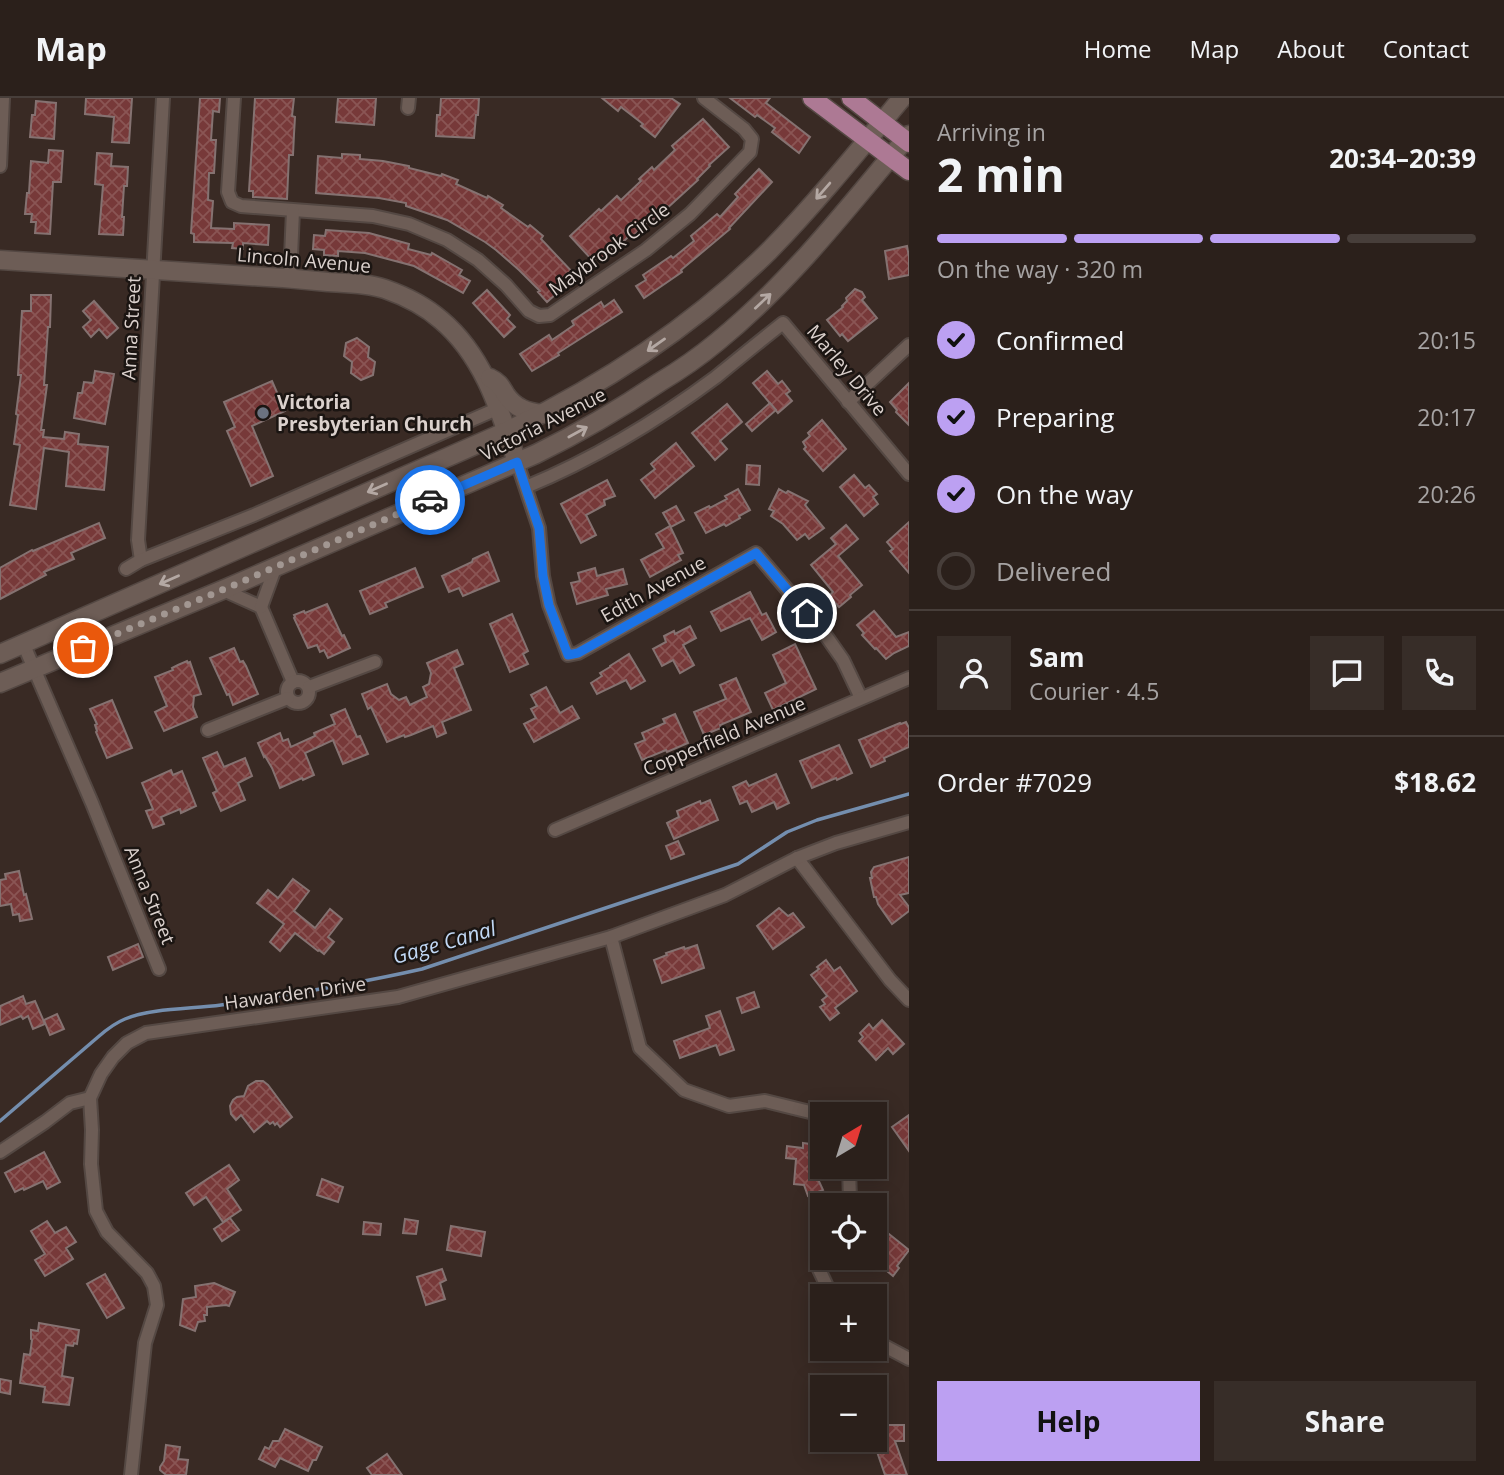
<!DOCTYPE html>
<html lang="en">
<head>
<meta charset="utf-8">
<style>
	:root { --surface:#2b201b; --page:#372d28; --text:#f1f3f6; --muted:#a6a3a3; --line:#473e3a; --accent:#bca0f2 }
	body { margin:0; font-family:"Open Sans",sans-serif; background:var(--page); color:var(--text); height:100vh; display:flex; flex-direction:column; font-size:26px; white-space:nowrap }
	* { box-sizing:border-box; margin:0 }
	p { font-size:23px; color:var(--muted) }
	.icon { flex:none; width:38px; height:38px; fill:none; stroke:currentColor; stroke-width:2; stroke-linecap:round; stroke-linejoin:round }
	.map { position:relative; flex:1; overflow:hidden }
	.details { display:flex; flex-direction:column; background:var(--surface); width:595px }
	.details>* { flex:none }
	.needle { width:46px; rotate:38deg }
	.tools { position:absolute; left:810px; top:1004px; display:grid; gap:14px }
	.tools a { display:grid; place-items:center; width:77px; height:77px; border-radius:0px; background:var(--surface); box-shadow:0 4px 18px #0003,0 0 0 2px var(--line); font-size:35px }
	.pin { position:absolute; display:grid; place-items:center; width:60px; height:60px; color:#fff; margin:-30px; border:4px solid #fff; border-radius:50%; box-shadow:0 2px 7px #0007 }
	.courier { position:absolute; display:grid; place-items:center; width:70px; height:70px; margin:-35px; border:5px solid #1a73e8; border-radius:50%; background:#fff; color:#222; box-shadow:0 2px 9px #0007 }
	.head em { font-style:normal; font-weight:700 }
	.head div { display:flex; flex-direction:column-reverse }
	.head { display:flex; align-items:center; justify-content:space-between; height:119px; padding:0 28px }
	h1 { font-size:46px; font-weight:700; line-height:52px }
	.bar { display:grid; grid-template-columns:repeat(4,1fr); gap:10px 7px; align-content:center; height:84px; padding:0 28px }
	.bar i { height:9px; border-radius:5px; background:var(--line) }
	.bar .on { background:var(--accent) }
	.bar p { grid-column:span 4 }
	.line { display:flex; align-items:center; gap:18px; padding:0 28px; border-top:2px solid var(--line) }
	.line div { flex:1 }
	.round { display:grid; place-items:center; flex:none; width:74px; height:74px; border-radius:0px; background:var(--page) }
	ol { padding:0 28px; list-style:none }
	li { display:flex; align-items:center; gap:21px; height:77px }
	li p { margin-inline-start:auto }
	li .icon { padding:7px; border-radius:50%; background:var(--accent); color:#111; stroke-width:4 }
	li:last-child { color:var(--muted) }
	li i { width:38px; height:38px; border:4px solid var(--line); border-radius:50% }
	.action { display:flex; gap:14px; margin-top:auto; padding:14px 28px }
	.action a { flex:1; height:80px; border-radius:0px; background:var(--accent); color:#111; font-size:28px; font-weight:700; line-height:80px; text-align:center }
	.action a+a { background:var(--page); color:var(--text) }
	header { display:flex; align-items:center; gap:42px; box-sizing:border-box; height:98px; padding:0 35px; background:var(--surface); border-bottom:2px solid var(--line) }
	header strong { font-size:33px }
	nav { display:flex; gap:38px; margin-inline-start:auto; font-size:24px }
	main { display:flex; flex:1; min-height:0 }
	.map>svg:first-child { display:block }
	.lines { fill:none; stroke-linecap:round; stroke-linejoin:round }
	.stream { stroke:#748eae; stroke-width:3.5 }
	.building { fill:url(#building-cross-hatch); stroke:#857271; stroke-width:2 }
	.street-casing { stroke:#544843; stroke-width:16 }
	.secondary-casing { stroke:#544843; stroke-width:21 }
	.primary-casing { stroke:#544843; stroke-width:21 }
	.street { stroke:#6d5d56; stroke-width:12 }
	.secondary { stroke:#6d5d56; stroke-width:18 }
	.primary { stroke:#ad7994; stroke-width:18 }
	.oneway { stroke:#b4a8a3 }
	.done { stroke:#a29792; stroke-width:7; stroke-dasharray:0 12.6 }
	.route { stroke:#1a73e8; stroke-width:9 }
	.worship-dot { fill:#6b7280; stroke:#1b1512; stroke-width:2.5 }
	.labels { text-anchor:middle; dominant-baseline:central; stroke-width:5; stroke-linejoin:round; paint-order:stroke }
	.street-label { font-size:19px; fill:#dbd1cd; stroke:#1b1512 }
	.poi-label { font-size:19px; font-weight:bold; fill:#dbd1cd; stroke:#1b1512; text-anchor:start }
	.water-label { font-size:21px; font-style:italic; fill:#c1d8f5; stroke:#1b1512 }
</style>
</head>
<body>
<header>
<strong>Map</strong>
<nav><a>Home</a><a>Map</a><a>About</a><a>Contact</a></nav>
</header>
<main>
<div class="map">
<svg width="909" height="1377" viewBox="0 0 909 1377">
	<defs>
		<pattern id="building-cross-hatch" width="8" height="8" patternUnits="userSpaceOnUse" patternTransform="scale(1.75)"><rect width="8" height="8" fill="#773939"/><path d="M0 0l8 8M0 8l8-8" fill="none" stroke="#8a5554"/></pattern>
	</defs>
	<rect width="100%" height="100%" fill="#392a24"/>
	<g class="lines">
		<!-- stream -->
		<path class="stream" d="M0,1023L98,939C106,932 115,925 125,921C151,910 192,911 221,907C288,897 356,886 422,871L738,766L787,734L817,722L909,696"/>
	</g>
	<!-- building -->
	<g class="building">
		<path d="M86,0H132L129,45L112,44L114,19L85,16Z"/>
		<path d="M200,0H220L219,14L213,13L211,42H216L214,75H209L208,102L213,103L211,130L234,131V125L269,127L268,147L243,145V151L232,150L233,145L194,144V136L191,135Z"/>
		<path d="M255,0H294L292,18L295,19L294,36L293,57H289L287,101L253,99V93H249Z"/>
		<path d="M338,0H376L374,27L336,24Z"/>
		<path d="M441,0H479L478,17H476L474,40L436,38L437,17H440Z"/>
		<path d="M602,0H671L680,6L655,39L641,28L643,26L621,9L618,13Z"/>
		<path d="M730,0H770L766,5L810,39L799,55L772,34L775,30L757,17L755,19Z"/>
		<path d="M36,3L56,5L54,41L30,39L32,17H35Z"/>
		<path d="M703,21L729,49L709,67L710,68L697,81L698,82L654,122L652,120L633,139L630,137L615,152L613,150L600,162L597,160L593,163L570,138L599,111L601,113L617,98L621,102L641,83L639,81L652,69L654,72L675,52L672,48Z"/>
		<path d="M49,52L63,53L61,84H53L50,136L35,135L36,124H31L32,116H25L27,95H29L31,63L48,65Z"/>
		<path d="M97,55L112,56L111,68L128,69L127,88H124L122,119H124L123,137L99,136L103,87L95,86Z"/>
		<path d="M342,56L360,57V61L383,63L409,68V70L441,78L442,76L458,82L456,86L487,100L488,98L503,107L501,110L528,129L530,127L543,138L541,141L576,178L547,204L538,194L540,193L519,172L496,152L485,144L447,122L406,108V105L379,100L316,95L318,58L342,60Z"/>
		<path d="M759,71L772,84L729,130L730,131L681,172L682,174L644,200L636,188L646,182L643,177L671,158L673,160L694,143L691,138L717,116L720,119L738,99L735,96Z"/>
		<path d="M326,132L369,135L409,146L408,151L431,157L432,155L462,172L459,177L470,183L463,195L414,168L365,155L338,153V158L324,157V152L313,151L314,137L325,138Z"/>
		<path d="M907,148L909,159V177L889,181L885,153Z"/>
		<path d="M855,191L862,194L865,199L862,202L877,220L848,243L842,236L840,238L827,222L843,209L842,208L847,203L846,200Z"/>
		<path d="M487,192L510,217L507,221L515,229L504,239L473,205Z"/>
		<path d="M31,197H51L50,229H48L44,287H47L41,332H44L43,339L64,341L65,334L79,336L78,346L108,349L104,392L66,388L69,354L44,350L36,411L10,407L20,347L14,346L18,317L16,316L21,277H18L22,213H31Z"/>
		<path d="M614,202L622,214L558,255L559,257L532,273L520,256L549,237L552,242L574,227L572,223L601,204L604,209Z"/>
		<path d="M94,203L118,230L107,240L99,231L91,239L83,229L91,222L83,213Z"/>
		<path d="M357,240L369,249L368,259L375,264L373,277L361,282L351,275L352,264L344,258L346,245Z"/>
		<path d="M95,273L114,276L105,326L74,320L78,295H82L84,284L93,285Z"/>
		<path d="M767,273L778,286L782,283L790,293L786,296L792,303L778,315L753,285Z"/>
		<path d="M272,283L285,313L252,328L273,378L251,388L227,333L235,329L224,304Z"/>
		<path d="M909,285V327L896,314L897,312L890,304Z"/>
		<path d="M770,305L776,312L752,333L746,326Z"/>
		<path d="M727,306L742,324L720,343L727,351L715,362L692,335Z"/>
		<path d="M822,322L846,351L823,373L804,351L806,349L803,344L810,338L808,335Z"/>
		<path d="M676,345L694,368L655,400L641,382L655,371L651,366Z"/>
		<path d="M747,367L760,368L759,387L746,386Z"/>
		<path d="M854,377L865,390L869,387L877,396L873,399L878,406L864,418L840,389Z"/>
		<path d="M607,382L615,398L604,402L605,407L586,417L596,437L581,445L561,406Z"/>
		<path d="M738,391L750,412L739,418L740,420L726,428L724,426L706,435L695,415L709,408L710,410L727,401L725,398Z"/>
		<path d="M779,391L786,395L788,393L808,403L805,407L824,430L809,441L805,436L797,442L783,426L771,418L774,413L769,411Z"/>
		<path d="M676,408L684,422L671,429L663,415Z"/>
		<path d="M909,424V475L890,453L893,451L887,444Z"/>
		<path d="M99,425L105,440L71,455L74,461L44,474L46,477L0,501V470L32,452L33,453Z"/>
		<path d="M846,427L858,441L838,458L862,487L850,497L851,499L839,509L829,498L833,494L811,467L836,446L831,440Z"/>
		<path d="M670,428L683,455L678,457L681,462L650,479L641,462L664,450L656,436Z"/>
		<path d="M488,454L499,483L463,498L459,490L449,494L442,478L472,464L473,461Z"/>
		<path d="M415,470L423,489L385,505L387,509L370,516L360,493Z"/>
		<path d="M595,470L597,478L623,471L627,486L606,491L608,497L577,506L571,485L580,483L578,475Z"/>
		<path d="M750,494L762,517L766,515L776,534L762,542L750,520L721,533L711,514Z"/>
		<path d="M327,506L342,538L344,537L350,550L328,560L324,552L320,554L317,547L308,550L294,520L295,519L294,517L304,513L305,515Z"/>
		<path d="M874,513L896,539L909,534V548L894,555L886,561L876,550L875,551L862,537L864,535L857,527Z"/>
		<path d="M512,516L528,553L523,556L528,566L510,574L490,526Z"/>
		<path d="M690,528L696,540L683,547L694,567L680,575L673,562L662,568L653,551L666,544L664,538L674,533L675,536Z"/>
		<path d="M795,546L816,591L773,612L765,595L786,585L773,557Z"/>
		<path d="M234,550L240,564L243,563L246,568L258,596L233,607L229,596L227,597L210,560Z"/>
		<path d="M457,552L463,566L454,570L471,612L442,624L446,635L437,639L433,628L411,637L405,639L404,637L387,644L371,609L368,611L362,596L387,586L391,596L399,602L406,599L410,607L427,599L423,589L429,586L431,575L427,565Z"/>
		<path d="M629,556L645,583L631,591L626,582L597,596L591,585L602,578L600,575L610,569V568Z"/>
		<path d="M187,563L188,565L190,564L201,596L194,598L193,609L197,619L164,633L155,614L167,608L155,579L173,572L172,570L178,567Z"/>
		<path d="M736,580L751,614L720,627L721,630L704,637L694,614L726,601L720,587Z"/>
		<path d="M546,589L560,615L572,608L579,620L534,644L524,626L536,620L531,611L537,608L531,597Z"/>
		<path d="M112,602L132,650L107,660L96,634L97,633L95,627L97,626L90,611Z"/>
		<path d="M345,611L357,639L360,638L368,656L343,666L333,642L305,655L314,677L303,682L302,680L280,690L272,670L265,658L264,659L258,645L280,635L283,643L288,641L291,649L315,638L314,635L335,626L331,617Z"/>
		<path d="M675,616L688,645L667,654L666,652L642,662L635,646L645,642L642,635L665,625L663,621Z"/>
		<path d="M906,624L909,630V649L884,660L885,663L871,669L859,642L900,625L901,626Z"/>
		<path d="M839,647L852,675L837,682L836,680L812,690L800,663Z"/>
		<path d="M217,654L224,669L245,660L252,678L238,685L245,702L221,713L213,695L217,693L203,660Z"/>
		<path d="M171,672L173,677L182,673L196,708L181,715L180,711L161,719L164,726L153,730L146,713L153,711L142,685Z"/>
		<path d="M776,676L789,705L777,711L774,704L752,714L747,703L740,706L733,689L746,683L749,688Z"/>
		<path d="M710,702L718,722L674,741L667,725L679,719L677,713L700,703L701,706Z"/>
		<path d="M678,743L684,756L671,761L666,748Z"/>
		<path d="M909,759V795L900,797L909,809V813L892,826L878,806L876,799H874L870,780H872L871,774L874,769Z"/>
		<path d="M19,773L24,797L26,796L32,821L20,823L19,816L13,817L11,806L0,808V782L6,781L5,776Z"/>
		<path d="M293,781L309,793L294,813L315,830L330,811L342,821L328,839L334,844L324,856L319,852L318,853L295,835L280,853L270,844L284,826L257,805L268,792L278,800Z"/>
		<path d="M779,810L788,818L793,815L804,829L773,851L757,828Z"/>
		<path d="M138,846L143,859L113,872L108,859Z"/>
		<path d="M697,847L704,870L662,885L654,862L667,857L666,855L684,849L685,851Z"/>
		<path d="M826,862L834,873L840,869L857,893L835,910L839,915L830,922L820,909L825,906L822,902L827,898L811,877L819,871L817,869Z"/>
		<path d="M754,894L759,909L742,915L737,900Z"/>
		<path d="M23,898L26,906L35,903L45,926L33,931L28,918L23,921L21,918L0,927V908Z"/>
		<path d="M720,913L734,952L720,957L716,947L680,960L674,943L710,930L706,918Z"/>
		<path d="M57,916L64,931L50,937L44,922Z"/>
		<path d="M882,922L904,946L893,956L888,950L876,962L859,943L863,939L860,935L869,926L873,931Z"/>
		<path d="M256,983H263L268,987L292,1019L280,1029L277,1025L275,1027L273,1024L270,1026L267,1023L254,1034L241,1017L236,1022L231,1016L230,1008L233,1002L237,999L244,998L248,988Z"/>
		<path d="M909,1017V1053L892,1029Z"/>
		<path d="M803,1045L818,1047L822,1050V1059L819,1064L817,1079L823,1092L808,1098L804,1087L794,1086L796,1061L786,1060L787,1048L803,1050Z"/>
		<path d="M44,1054L60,1084L47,1091L43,1083L24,1092L23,1090L15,1094L5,1075Z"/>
		<path d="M229,1067L239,1082L227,1091L241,1112L223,1124L206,1099L194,1107L186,1095Z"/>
		<path d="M322,1081L343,1089L338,1104L317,1097Z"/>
		<path d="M230,1120L239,1132L222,1143L214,1131Z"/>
		<path d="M405,1121L418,1123L416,1136L403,1135Z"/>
		<path d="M47,1123L55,1135L66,1129L76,1144L66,1150L73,1161L45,1178L35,1162L45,1156L31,1133Z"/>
		<path d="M364,1124L381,1126L380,1137L363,1136Z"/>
		<path d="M451,1128L485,1134L481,1158L447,1152Z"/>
		<path d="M884,1132L909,1152L897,1168L899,1170L893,1178L875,1163V1142Z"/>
		<path d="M442,1171L446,1182L440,1185L445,1201L426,1207L417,1179Z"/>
		<path d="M105,1176L124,1210L107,1220L87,1186Z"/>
		<path d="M214,1185L235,1194L229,1208L226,1207L207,1209V1217H204L205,1223L198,1224L195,1233L180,1227L183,1201L196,1199L195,1188Z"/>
		<path d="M39,1225L79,1232L77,1246L74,1245L73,1248L66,1247L62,1278L73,1280L69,1307L43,1304L45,1289L20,1285L24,1256L30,1257L32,1242L31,1241V1232L38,1233Z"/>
		<path d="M0,1281L11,1283L10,1296L0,1294Z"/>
		<path d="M875,1324H888V1327H904V1343H895L907,1377H885L873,1342H875Z"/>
		<path d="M285,1331L322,1349L316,1362H313L308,1373L280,1360L275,1369L259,1361L265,1349L269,1351L273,1343H279Z"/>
		<path d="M166,1347L180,1349L178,1361L188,1362L186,1377H166L160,1372V1369L164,1363Z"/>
		<path d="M387,1356L402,1377H372L367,1370Z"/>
	</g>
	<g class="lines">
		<!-- street casing -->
		<g class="street-casing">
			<g id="street">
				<path d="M234,0L228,94L232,104L241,108L373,118L409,126L447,142L478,162L506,187L529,213L539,218L550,217L646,152L690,116L750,54L752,41L744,31L704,0"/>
				<path d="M408,10L409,0"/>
				<path d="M0,68L3,0"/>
				<path d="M290,181L293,113"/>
				<path d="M848,304L909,247"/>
				<path d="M517,364L539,430L543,478L549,507L568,557L578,555L756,455L824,535L843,562L861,600"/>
				<path d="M526,389C594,361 657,323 716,279C738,261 760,243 783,225L909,376"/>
				<path d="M141,462L138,442L163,0"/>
				<path d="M126,471L141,462L254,417L499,310"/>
				<path d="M227,490L230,495L261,509L293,584"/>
				<path d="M261,509L273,476V470"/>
				<path d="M23,545L92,705L159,871"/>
				<circle cx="298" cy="594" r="11"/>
				<path d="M309,589L375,564"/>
				<path d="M208,632L288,600"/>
				<path d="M555,732L909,580"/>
				<path d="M797,760L890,882L909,902"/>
				<path d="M611,839L640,950L684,992L729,1008L765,1003L814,1015L822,1022"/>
				<path d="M0,1054L45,1024L70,1005L90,1000"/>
				<path d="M848,1108L850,1103L849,1069"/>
				<path d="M822,1157L817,1167L832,1199"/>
				<path d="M875,1243L909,1261"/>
				<path d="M131,1377L145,1245L157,1207L154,1188L147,1175L107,1134L96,1113L91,1066L92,1032L90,1000L101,976L113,959L127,945L146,935L398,899L611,839L725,797L797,760L836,745L909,724"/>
			</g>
		</g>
		<!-- secondary casing -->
		<g class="secondary-casing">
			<g id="secondary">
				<path d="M0,162C83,168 166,173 249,178C275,179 301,181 328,184C347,185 367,185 385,191C405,198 425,208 441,222C484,258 500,313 517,364"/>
				<path d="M490,280C499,284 501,289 506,297C515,310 527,314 542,316"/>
				<path d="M0,556L507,333C603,287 693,228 769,153C816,105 859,52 902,0"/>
				<path d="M0,585L227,490L536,356C579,335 620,311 660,284C680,272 699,259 717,244C792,183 847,110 909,37"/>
			</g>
		</g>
		<!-- primary casing -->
		<g class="primary-casing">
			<g id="primary">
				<path d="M812,0L909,73"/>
				<path d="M851,0L909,45"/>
			</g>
		</g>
		<!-- street -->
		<use href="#street" class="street"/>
		<!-- secondary -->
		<use href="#secondary" class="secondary"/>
		<!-- primary -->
		<use href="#primary" class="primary"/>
	</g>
	<!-- one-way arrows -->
	<defs><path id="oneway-shaft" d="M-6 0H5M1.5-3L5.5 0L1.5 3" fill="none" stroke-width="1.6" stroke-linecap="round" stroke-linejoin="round" transform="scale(1.75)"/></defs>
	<g class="oneway">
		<use href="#oneway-shaft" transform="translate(823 93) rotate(131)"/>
		<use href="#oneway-shaft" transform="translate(763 203) rotate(-43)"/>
		<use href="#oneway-shaft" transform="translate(656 247) rotate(145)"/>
		<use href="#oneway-shaft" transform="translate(578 334) rotate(-29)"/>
		<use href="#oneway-shaft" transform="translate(377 390) rotate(156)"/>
		<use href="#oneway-shaft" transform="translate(169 482) rotate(156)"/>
	</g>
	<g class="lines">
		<!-- done -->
		<path class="done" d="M83,550L227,490L430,402"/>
		<!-- route -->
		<path class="route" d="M430,402L517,364L539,430L543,478L549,507L568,557L578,555L756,455L807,515"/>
	</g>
	<!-- markers -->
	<circle class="worship-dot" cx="263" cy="315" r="7"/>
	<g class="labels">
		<!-- street labels -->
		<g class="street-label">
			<text transform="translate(609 151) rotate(-36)">Maybrook Circle</text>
			<text transform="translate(304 162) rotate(5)">Lincoln Avenue</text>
			<text transform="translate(131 230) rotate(-87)">Anna Street</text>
			<text transform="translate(847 272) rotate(50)">Marley Drive</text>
			<text transform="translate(543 326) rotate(-27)">Victoria Avenue</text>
			<text transform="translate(653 491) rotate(-29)">Edith Avenue</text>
			<text transform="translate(724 638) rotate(-23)">Copperfield Avenue</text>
			<text transform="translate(150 797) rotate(68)">Anna Street</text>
			<text transform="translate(295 895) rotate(-8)">Hawarden Drive</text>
		</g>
		<!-- poi labels -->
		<g class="poi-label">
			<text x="277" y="304">Victoria<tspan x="277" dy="22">Presbyterian Church</tspan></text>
		</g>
		<!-- water labels -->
		<g class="water-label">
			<text transform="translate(444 844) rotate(-16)">Gage Canal</text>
		</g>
	</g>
</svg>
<div class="tools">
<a><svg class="needle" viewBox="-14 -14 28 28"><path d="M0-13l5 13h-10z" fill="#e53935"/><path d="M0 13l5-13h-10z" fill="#a6a3a3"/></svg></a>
<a><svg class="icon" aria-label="locate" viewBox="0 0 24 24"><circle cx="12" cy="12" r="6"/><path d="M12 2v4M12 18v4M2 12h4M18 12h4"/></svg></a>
<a>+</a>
<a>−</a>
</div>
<div class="pin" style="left:83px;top:550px;background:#ea580c"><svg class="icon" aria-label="bag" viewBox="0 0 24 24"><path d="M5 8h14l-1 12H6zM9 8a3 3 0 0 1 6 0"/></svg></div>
<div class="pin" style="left:807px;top:515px;background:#1f2937"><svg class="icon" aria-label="home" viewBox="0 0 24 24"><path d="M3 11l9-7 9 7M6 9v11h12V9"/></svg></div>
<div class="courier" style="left:430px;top:402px"><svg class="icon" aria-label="car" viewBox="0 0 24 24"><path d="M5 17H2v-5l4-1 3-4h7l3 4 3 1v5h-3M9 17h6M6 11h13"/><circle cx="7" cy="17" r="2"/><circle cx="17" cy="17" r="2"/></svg></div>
</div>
<section class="details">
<div class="head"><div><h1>2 min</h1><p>Arriving in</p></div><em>20:34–20:39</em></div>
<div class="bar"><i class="on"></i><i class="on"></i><i class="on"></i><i></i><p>On the way · 320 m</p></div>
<ol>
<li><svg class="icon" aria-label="check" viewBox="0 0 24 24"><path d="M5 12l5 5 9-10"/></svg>Confirmed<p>20:15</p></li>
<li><svg class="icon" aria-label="check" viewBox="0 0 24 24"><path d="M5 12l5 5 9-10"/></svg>Preparing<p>20:17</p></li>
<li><svg class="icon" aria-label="check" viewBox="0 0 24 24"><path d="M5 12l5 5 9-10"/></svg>On the way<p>20:26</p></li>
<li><i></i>Delivered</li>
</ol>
<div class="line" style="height:126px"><a class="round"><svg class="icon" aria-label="person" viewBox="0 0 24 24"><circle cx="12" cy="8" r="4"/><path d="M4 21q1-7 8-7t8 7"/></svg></a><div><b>Sam</b><p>Courier · 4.5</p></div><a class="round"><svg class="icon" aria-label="chat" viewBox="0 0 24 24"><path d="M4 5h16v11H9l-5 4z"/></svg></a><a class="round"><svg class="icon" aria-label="phone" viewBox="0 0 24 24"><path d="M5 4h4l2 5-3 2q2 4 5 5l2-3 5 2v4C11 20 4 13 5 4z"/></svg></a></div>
<div class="line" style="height:91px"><div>Order #7029</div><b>$18.62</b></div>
<div class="action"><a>Help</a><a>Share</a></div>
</section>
</main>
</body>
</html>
